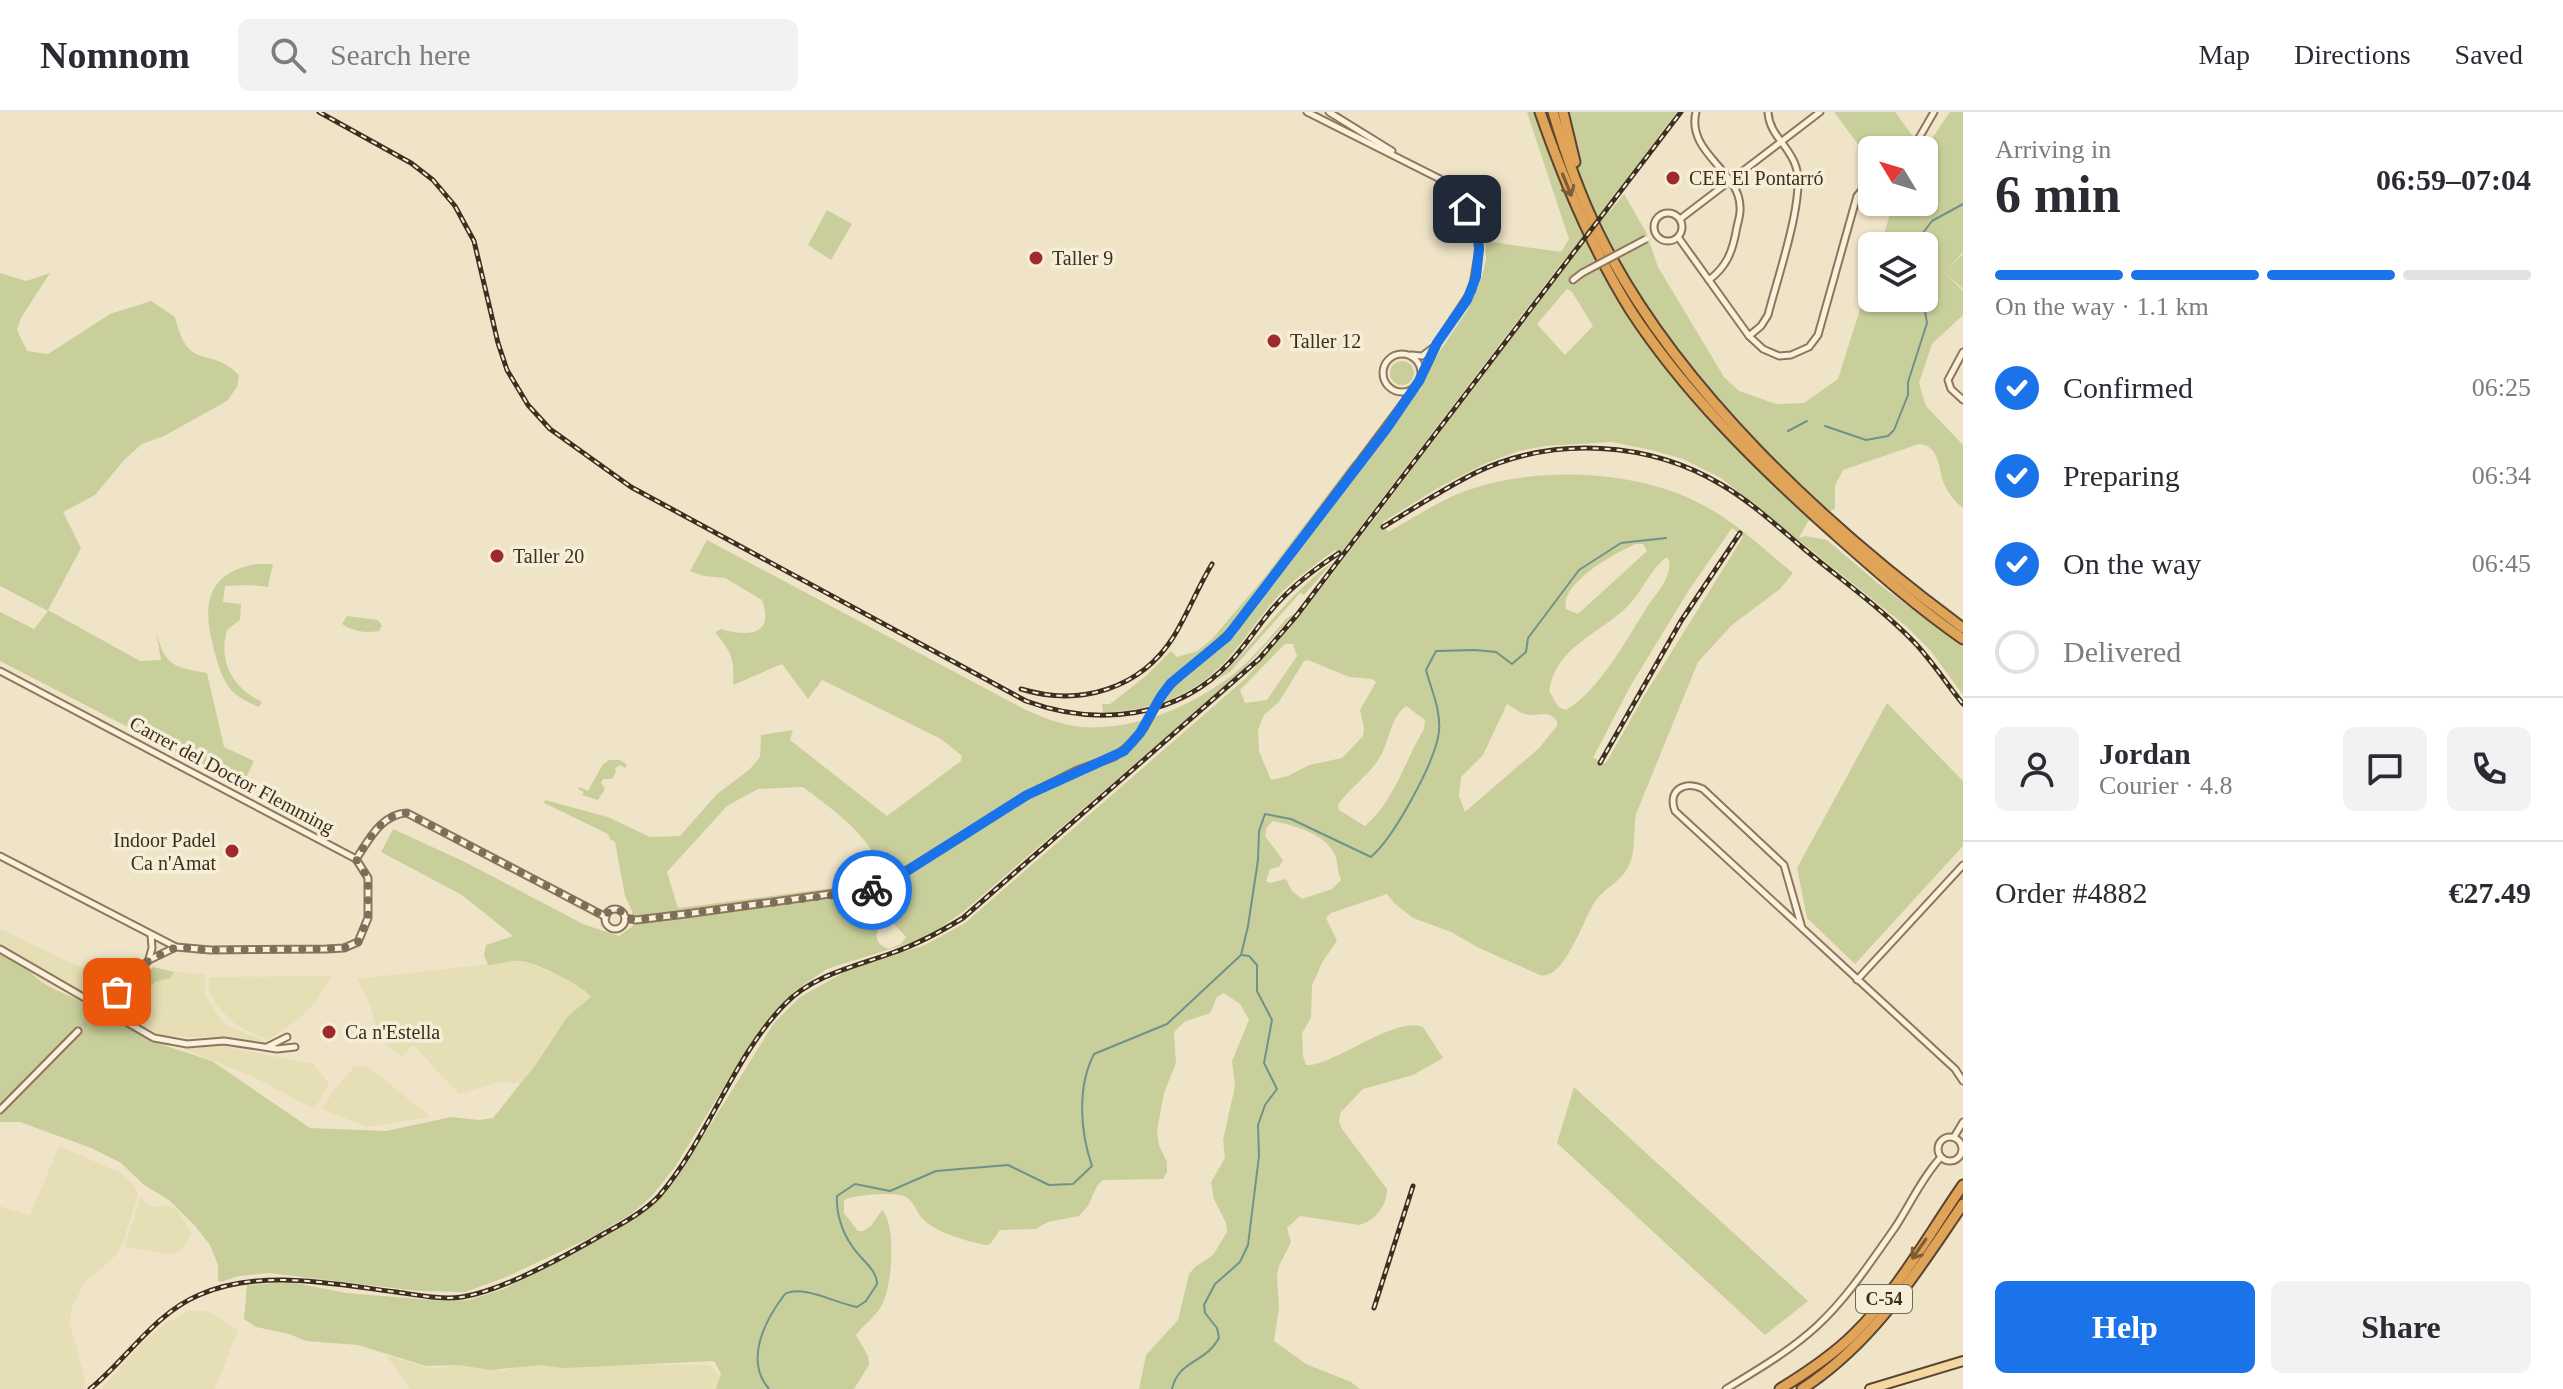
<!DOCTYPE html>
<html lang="en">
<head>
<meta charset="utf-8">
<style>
	:root { --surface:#fff; --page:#f2f2f3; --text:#2b2b33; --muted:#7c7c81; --line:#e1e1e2; --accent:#1a73e8 }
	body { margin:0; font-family:Georgia,serif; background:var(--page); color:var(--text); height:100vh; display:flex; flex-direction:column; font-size:30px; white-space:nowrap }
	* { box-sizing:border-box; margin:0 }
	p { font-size:26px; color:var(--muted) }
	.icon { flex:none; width:44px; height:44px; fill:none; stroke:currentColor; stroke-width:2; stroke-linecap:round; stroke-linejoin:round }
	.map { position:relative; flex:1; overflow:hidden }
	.side { display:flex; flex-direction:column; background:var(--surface); width:600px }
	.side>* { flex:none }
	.needle { width:52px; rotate:308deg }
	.buttons { position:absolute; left:1858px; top:24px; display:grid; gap:16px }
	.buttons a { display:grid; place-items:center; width:80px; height:80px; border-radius:12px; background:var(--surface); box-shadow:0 2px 6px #0004; font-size:40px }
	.pin { position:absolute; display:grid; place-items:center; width:68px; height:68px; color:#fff; margin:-34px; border-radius:16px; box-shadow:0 4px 12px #0006 }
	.courier { position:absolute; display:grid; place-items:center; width:80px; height:80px; margin:-40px; border:6px solid #1a73e8; border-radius:50%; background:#fff; color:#222; box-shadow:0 2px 10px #0007 }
	.headline em { font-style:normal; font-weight:600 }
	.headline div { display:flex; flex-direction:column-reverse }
	.headline { display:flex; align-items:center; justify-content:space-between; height:136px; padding:0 32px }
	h1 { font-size:52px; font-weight:600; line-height:60px }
	.bar { display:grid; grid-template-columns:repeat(4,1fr); gap:12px 8px; align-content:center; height:96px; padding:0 32px }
	.bar i { height:10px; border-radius:6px; background:var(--line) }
	.bar .active { background:var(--accent) }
	.bar p { grid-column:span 4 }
	.line { display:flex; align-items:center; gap:20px; padding:0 32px; border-top:2px solid var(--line) }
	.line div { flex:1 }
	.round { display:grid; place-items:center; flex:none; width:84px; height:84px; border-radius:12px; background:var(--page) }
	ol { padding:0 32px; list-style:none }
	li { display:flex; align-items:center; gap:24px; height:88px }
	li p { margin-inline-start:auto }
	li .icon { padding:8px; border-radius:50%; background:var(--accent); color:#fff; stroke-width:4 }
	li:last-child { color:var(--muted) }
	li i { width:44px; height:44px; border:4px solid var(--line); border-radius:50% }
	.primary-button { display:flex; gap:16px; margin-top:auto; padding:16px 32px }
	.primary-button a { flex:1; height:92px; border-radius:12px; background:var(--accent); color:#fff; font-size:32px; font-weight:600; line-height:92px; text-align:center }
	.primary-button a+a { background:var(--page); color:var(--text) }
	header { display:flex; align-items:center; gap:48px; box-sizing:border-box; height:112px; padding:0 40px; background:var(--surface); border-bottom:2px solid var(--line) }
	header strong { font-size:38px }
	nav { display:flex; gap:44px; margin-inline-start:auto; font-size:28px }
	.search { width:560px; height:72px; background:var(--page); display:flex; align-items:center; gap:20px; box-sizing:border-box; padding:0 28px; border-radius:12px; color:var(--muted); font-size:30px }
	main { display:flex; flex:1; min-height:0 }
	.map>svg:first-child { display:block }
	.farmland { fill:#e6deb5 }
	.green { fill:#c9cf9b; fill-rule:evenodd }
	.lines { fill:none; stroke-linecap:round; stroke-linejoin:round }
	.stream { stroke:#6f938a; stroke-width:2 }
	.street-tunnel { stroke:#ccc0a6; stroke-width:5; stroke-dasharray:5 2.5; stroke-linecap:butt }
	.street-casing { stroke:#8d765c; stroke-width:9 }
	.primary-casing { stroke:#5b4430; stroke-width:12 }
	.highway-casing { stroke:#5b4430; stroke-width:13 }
	.street { stroke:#faf1dc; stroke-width:5 }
	.primary { stroke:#f3d9a0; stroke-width:8 }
	.highway { stroke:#e0a458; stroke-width:9 }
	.rail-casing { stroke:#3d2e20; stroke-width:5 }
	.rail { stroke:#f7eed8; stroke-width:2; stroke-dasharray:6; stroke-linecap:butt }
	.street-bridge-casing { stroke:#8d765c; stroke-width:9; stroke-linecap:butt }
	.street-bridge { stroke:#faf1dc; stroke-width:5 }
	.oneway { stroke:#7e5d36 }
	.done { stroke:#7c6e5b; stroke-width:8; stroke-dasharray:0 14.4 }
	.route { stroke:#1a73e8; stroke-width:10 }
	.poi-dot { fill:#9e2a2b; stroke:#f7eed8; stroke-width:3 }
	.labels { text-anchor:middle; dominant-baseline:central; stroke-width:7; stroke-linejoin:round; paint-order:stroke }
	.shield { fill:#f7eed8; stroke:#756857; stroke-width:2 }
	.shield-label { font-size:18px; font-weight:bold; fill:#3d2e20 }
	.poi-label { font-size:20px; fill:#3d2e20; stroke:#f7eed8; text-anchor:start }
	.street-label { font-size:20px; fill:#3d2e20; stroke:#f7eed8 }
</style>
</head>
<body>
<header>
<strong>Nomnom</strong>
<div class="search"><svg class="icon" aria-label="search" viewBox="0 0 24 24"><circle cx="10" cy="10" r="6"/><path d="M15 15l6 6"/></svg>Search here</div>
<nav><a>Map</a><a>Directions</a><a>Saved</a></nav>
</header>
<main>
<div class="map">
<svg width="1963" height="1277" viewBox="0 0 1963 1277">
	<rect width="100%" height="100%" fill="#f0e4c8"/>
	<!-- farmland -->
	<g class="farmland">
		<path d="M0,817L99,864L83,889L41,868L28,859L23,849L0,835Z"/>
		<path d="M522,848L572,869L582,874L592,885L567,905L522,971H496L459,982L413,933L402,944L381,929L369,891L357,867Z"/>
		<path d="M174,860L205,862V883L223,911L264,929L262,932L236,926L163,924L128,908L124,903L155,870L170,866Z"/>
		<path d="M332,864L316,890L296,909L268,928L236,913L217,894L208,877L210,865Z"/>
		<path d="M217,933L314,952L329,972L315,997L249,963L177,934Z"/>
		<path d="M355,954L368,955L431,1005L367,1015L322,997L334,978Z"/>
		<path d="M59,1034L121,1061L134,1073L138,1083L122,1133L114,1145L85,1170L72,1196L70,1212L85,1267L83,1277H0V1094L30,1104Z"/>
		<path d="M140,1085L151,1095L166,1093L177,1098L192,1121L181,1139L168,1142L125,1135Z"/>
		<path d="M186,1199H207L238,1218L215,1277H101L144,1229L168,1209L178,1207Z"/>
		<path d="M386,1243L432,1257L463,1252L503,1259L537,1251L709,1253L721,1264L720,1277H410Z"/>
	</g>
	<!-- green -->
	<g class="green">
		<path d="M1527,0H1677L1605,96L1610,99L1624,82L1646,120L1658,155L1724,265L1739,279L1776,292L1804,291L1838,267L1872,159V186H1924V134H1880L1894,90H1924V38L1950,0H1963V140L1947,158L1963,142V177L1944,160L1963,179V203L1932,232L1919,271L1926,294L1963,333V396C1954,389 1947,380 1943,369C1938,353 1939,334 1919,332L1843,358L1835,374V397L1808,409L1799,426L1805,424L1827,428L1880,473L1963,535V583L1930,538L1907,515L1721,366L1683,347L1651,338L1612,330L1545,334L1519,339L1484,352L1438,376L1383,410L1388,420C1410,408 1431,394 1453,384C1524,353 1631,356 1699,391C1734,408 1763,437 1793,461L1780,477L1732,513L1698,550L1636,702C1633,719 1636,736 1630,751C1623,769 1607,774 1596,788C1584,805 1564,870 1540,863L1479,836L1451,820L1413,806L1395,792L1387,782L1331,801L1326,806L1337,829L1323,849L1312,873L1311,906L1302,921L1303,944L1306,953C1332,955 1395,903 1423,915L1443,946L1413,963L1363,977L1341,1000L1339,1009L1342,1017L1387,1077C1387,1094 1375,1109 1359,1113L1300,1104L1287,1116L1291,1130L1279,1154L1277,1163L1279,1196L1274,1229L1306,1252L1351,1270L1360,1277H1139L1146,1243L1178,1208L1189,1162L1195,1155L1213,1143L1227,1120L1226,1111L1214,1087L1211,1070L1225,1046L1223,1028L1235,974L1232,949L1249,908L1240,892L1224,881L1217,885L1210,901L1184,910L1174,920L1176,951L1164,981L1157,1019L1159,1033L1167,1050V1060L1163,1067L1103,1068L1097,1074L1088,1094L1079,1104L1048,1110L1036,1117L1000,1118L990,1132L986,1133C966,1129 935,1121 921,1105C916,1099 914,1090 906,1085C898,1079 853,1083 844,1088V1101L858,1119H863L871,1114L882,1098C897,1113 892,1177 881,1195C874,1206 863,1213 856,1223L868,1244L869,1253L854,1277H716L721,1262L714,1249L564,1256L540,1253L490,1258L459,1253L426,1254L358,1233L306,1229L289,1222L256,1215L244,1207L247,1173L291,1170L346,1181L444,1189L469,1188L504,1177L618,1117L652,1093L677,1066L774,911L800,885L848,858L925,833L965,811L1246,566L1330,465L1572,147L1567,144L1339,443L1335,438C1315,453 1295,466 1278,484C1261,503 1248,523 1232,542C1196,584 1157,597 1103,601L1102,592H1110L1147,563L1171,539L1177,545L1197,539L1211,528L1264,466L1353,349L1356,351L1361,344L1393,299L1421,277L1428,257L1468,197L1482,165L1486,147L1485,129L1561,140L1569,127ZM1567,177L1572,180L1593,214L1565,243L1537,212ZM1732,416L1743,425L1644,584L1606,651L1593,646L1631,573L1689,478ZM1636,432H1643L1647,439L1578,502L1566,497C1560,471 1615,441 1636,432ZM1667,445C1670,451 1670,450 1669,457C1665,476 1652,485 1644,500C1625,531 1597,580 1566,598C1554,595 1555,586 1549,579C1556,534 1600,522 1628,494C1643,479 1650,457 1667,445ZM1285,532H1293L1297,544L1267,588L1245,591L1240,578ZM1308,548L1349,565L1372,567L1376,570L1360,598L1364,616L1363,624L1342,646L1309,653L1288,664L1271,668L1259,639L1258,618L1264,603L1279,590L1304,549ZM1507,592C1513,595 1519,601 1525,602C1540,606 1546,596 1557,609V614L1539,636L1465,700L1459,684L1461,665L1483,643ZM1406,594L1425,608L1424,617C1405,648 1394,690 1365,714L1339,698L1338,693C1350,675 1369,664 1380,645C1390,628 1390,606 1406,594ZM1273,709C1295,714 1325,721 1335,743C1338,751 1337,759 1341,768L1332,777L1302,787L1292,779L1286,767L1270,771L1266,769L1270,757L1279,755L1283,748L1265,724L1267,715Z"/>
		<path d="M1834,0H1895L1915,27L1907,38H1872V51Z"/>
		<path d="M827,98L852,112L831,148L808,133Z"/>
		<path d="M0,161L26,169L50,161L21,206L17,218L27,239L48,242L110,202L151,189L175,205C189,262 208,232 239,263L237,275L227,289L164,324L142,332L124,348L95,383L63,400L81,436L48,498L140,549L161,548L156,519C165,554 173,555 207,561L224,635L254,649L242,674L0,549V500L34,517L48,499L0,474Z"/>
		<circle cx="1402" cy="261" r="12"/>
		<path d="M707,428L1024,597C1042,605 1061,613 1082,615C1136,619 1195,593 1236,560C1255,544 1271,524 1287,506L1294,502L1238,563L963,800L925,826L827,857L796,878L781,892L753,927L675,1055L651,1085L631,1102L592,1125L504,1166L465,1180L418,1179L269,1161L239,1164L221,1170L218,1169V1153L210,1133L195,1114L169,1088L144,1073L121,1051L91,1036L20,1010H0V835C19,843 17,847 30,860C43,874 65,882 82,889L99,864L107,868L123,883L153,855L174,860L170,866L155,870L118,910L154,930L212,949L310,1016L386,1019L451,1005L479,1008L493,1006L536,952L567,905L591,885C583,873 535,850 521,849C511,848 498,852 488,853L484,843L486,833L513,824L462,783L381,740L393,717L465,750L583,812L619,824L633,814L632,799L625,784L615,730L610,727L608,722L544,691L545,688L608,705L650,725L680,724L717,682L749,658L760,645L761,623L793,618L790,628L887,704L961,649L962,644L941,627L822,568L808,587L782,552L733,573C735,546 731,540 715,520L721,517C748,525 775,524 762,488L725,466L704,464L690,459ZM803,675C829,695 862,717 877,748L849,774L678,796L667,760L727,694L758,677ZM888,811L894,812L906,825L901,832L888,837C879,833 874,828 878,818Z"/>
		<path d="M1333,450L1304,483L1300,481L1230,560L1216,568C1257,530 1286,483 1333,450Z"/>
		<path d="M255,452H273L268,475C252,472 240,474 225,474L223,490L241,492L240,508L227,518C218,550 233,576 262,590L259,595C250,591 239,586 232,579C222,568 218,552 214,538C202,495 205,462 255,452Z"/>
		<path d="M347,504L378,508L382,514L379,519C365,521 354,520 342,512Z"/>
		<path d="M1887,591L1963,669V734L1855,852L1807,806L1797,756Z"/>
		<path d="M609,648H620L627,653L625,656L620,653L615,656L616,660L612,667H603L601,671L605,677L598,688L582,683L584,680L578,677L580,675L588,679L603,652Z"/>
		<path d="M1574,975L1808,1189L1765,1223L1557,1031Z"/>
	</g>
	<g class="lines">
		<!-- stream -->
		<g class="stream">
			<path d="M1913,134L1932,109L1963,92"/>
			<path d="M1825,314L1866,328L1888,324L1894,318L1908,283V270L1927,211L1924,193"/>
			<path d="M1788,319L1807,309"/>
			<path d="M769,1277C744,1248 765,1208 785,1182C801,1172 838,1192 857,1195L866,1189L877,1172C877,1157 860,1147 852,1134C842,1120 836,1101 837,1084L855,1072L890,1079L936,1059L1008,1053L1049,1073L1073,1072L1092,1054C1080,1019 1077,975 1094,942L1167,912L1241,843L1248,814L1258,748L1259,719L1265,702L1291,707L1371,745C1394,725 1436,649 1439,619C1441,598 1431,577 1426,558L1436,539L1475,538L1496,540L1512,552L1526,540L1528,526L1579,458L1621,431L1666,426"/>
			<path d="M1172,1277C1179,1247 1205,1252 1219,1226L1217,1216L1205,1201L1204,1193L1215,1172L1240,1150L1248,1133L1259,1044L1258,1013L1265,993L1277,977L1264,951L1272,908L1257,879V853L1249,844L1241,843"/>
		</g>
		<!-- street-tunnel -->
		<path class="street-tunnel" d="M78,919L117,880"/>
		<!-- street casing -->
		<g class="street-casing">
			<g id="street">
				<path d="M1307,0L1440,67L1459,84L1474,109L1479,137L1472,178L1437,231L1419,269"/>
				<path d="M1329,0L1392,39"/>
				<path d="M1696,0C1686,41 1740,59 1740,95C1741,103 1737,112 1736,120C1732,141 1726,155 1709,168"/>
				<path d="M1912,38L1934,0"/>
				<circle cx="1668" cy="115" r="14"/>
				<path d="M1680,107L1820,0"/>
				<path d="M1678,125L1749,224L1763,237L1779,244L1791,243L1809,235L1818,223L1857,84L1872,66"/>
				<path d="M1573,168L1582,161"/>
				<path d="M1749,224L1761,214L1768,203C1776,170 1806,85 1796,55C1790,34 1769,23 1768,0"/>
				<path d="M1963,240L1948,268L1951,277L1963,288"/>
				<circle cx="1402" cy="261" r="19"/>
				<path d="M1411,243L1422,244L1434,235"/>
				<path d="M0,559L356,747C369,728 381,702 407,701L606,805"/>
				<path d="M1163,581C1184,556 1214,539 1236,514L1416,274"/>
				<path d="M0,744L176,835L210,838L326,837L344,836L358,830L368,806V766L356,747"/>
				<circle cx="615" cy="807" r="10"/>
				<path d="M625,806L636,808L686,802L880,775L1027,683L1077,658L1114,645L1133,630L1144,616"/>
				<path d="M1802,816L1784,753L1703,677C1685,668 1667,678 1675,699L1955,957L1963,969"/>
				<path d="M0,837L154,926L187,932L224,929L277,937L295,935"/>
				<path d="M149,847L152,836L151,823"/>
				<path d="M1857,868L1963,753"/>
				<path d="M117,880L149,848L176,835"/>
				<path d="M267,935L287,925"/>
				<path d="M0,998L78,919"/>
				<circle cx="1950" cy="1037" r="12"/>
				<path d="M1954,1025L1963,1010"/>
				<path d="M1726,1277C1757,1258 1790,1239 1817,1214C1847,1186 1870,1151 1894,1117C1910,1093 1921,1067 1941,1045"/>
			</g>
		</g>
		<!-- primary casing -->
		<g class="primary-casing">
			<path id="primary" d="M1870,1277L1963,1249"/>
		</g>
		<!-- highway casing -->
		<g class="highway-casing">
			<g id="highway">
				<path d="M1540,0C1564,69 1592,137 1631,199C1684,280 1755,350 1827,415C1871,454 1914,493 1963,527"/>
				<path d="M1553,0C1565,41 1579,81 1598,120C1674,275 1826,415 1963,516"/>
				<path d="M1563,0L1575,50"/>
				<path d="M1780,1277C1806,1261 1833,1243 1854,1222C1897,1180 1929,1122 1963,1073"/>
				<path d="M1802,1277C1875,1229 1915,1162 1963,1092"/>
			</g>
		</g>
		<!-- street -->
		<use href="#street" class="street"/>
		<!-- primary -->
		<use href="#primary" class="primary"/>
		<!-- highway -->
		<use href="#highway" class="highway"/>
		<!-- rail casing -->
		<g class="rail-casing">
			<g id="rail">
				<path d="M319,0L411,51L433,68L455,94L474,129L498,231L507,258L528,293L550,317L631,375L1026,589C1097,615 1178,607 1231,549C1245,534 1256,517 1269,501C1289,476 1313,458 1339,441"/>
				<path d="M1383,415C1414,396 1445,376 1477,360C1554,324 1649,329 1722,373C1751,390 1777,414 1803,436C1840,467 1880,495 1914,530C1932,549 1946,571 1963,592"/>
				<path d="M1021,577C1080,595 1141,577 1174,524C1188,501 1198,475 1212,452"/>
				<path d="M1600,651L1681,509L1740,421"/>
				<path d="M1374,1196L1413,1074"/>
				<path d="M90,1277C127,1247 154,1202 199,1183C260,1156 333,1172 396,1180C417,1183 441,1188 462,1185C502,1179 569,1142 605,1121C622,1112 646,1098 659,1084C708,1027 733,945 785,892C813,863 856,854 892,841C918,832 940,820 963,806L1259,547L1297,503L1681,0"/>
			</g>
		</g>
		<!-- rail -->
		<use href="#rail" class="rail"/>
		<!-- street-bridge casing -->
		<g class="street-bridge-casing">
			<g id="street-bridge">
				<path d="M1582,161L1646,127"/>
				<path d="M1144,616L1163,581"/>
			</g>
		</g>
		<!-- street-bridge -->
		<use href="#street-bridge" class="street-bridge"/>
	</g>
	<!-- one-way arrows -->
	<defs><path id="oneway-shaft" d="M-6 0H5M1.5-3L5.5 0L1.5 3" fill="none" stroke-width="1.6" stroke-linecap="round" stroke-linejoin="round" transform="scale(2)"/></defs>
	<g class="oneway">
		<use href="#oneway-shaft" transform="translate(1567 73) rotate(68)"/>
		<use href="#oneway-shaft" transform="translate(1919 1137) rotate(125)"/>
	</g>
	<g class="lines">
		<!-- done -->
		<path class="done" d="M117,880L149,848L176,835L207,838L326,837L344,836L358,830L368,806V766L356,747C369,728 381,702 407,701L606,805L609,799L616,797L622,800L625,806L636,808L872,778"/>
		<!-- route -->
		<path class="route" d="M872,778L888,771L1027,683L1124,639L1140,621L1160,586L1171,571L1227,525L1387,316L1419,269L1437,231L1467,188L1476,165L1479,137L1478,123L1467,97"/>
	</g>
	<!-- markers -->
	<g class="poi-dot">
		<circle cx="1673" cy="66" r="8"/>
		<circle cx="1036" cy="146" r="8"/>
		<circle cx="1274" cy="229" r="8"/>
		<circle cx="497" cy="444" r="8"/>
		<circle cx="232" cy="739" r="8"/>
		<circle cx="329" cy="920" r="8"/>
	</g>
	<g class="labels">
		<!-- shield labels -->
		<rect class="shield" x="1856" y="1173" width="56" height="28" rx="6"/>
		<g class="shield-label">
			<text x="1884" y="1187">C-54</text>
		</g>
		<!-- poi labels -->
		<g class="poi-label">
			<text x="1689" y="66">CEE El Pontarró</text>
			<text x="1052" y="146">Taller 9</text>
			<text x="1290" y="229">Taller 12</text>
			<text x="513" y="444">Taller 20</text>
			<text x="216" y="728" text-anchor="end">Indoor Padel<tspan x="216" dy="23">Ca n'Amat</tspan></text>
			<text x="345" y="920">Ca n'Estella</text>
		</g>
		<!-- street labels -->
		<g class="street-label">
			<text transform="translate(232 663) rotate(28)">Carrer del Doctor Flemming</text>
		</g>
	</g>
</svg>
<div class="buttons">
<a><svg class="needle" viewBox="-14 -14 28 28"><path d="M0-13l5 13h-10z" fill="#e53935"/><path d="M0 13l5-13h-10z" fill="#7c7c81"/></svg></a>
<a><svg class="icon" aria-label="layers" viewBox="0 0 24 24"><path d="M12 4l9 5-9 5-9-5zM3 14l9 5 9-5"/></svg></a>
</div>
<div class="pin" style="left:117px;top:880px;background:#ea580c"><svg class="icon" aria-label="bag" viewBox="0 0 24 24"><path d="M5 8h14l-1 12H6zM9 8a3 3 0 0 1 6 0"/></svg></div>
<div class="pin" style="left:1467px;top:97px;background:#1f2937"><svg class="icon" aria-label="home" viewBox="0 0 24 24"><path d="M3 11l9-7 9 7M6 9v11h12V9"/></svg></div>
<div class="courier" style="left:872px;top:778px"><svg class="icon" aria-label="bike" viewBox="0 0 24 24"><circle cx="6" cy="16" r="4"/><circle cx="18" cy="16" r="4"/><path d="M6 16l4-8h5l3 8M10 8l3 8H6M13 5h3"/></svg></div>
</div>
<section class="side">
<div class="headline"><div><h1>6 min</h1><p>Arriving in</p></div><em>06:59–07:04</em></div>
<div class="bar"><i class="active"></i><i class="active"></i><i class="active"></i><i></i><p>On the way · 1.1 km</p></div>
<ol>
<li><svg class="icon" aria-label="check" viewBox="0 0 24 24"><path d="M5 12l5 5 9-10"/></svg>Confirmed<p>06:25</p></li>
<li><svg class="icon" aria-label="check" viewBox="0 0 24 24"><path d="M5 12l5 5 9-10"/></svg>Preparing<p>06:34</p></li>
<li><svg class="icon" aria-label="check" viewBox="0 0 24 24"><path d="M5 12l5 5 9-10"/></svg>On the way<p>06:45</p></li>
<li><i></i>Delivered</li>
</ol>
<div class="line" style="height:144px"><a class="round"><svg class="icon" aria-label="person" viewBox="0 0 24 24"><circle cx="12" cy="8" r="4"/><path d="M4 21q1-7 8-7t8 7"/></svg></a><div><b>Jordan</b><p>Courier · 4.8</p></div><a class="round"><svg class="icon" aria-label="chat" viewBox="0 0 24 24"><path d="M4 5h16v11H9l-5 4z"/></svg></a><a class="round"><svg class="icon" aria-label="phone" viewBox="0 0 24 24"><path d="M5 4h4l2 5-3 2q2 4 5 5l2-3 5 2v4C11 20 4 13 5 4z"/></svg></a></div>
<div class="line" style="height:104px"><div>Order #4882</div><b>€27.49</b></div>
<div class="primary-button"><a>Help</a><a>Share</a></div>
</section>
</main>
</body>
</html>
